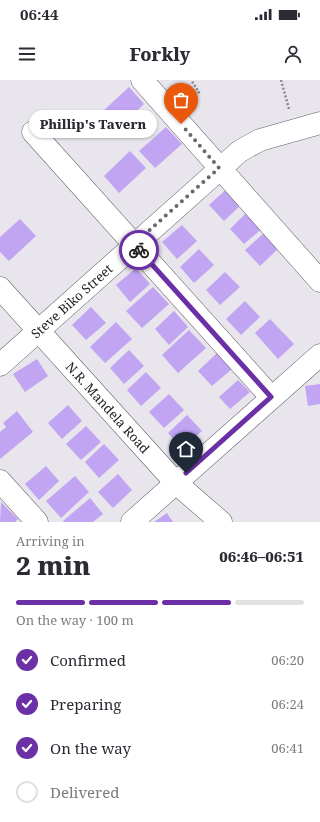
<!DOCTYPE html>
<html lang="en">
<head>
<meta charset="utf-8">
<style>
	:root { --surface:#fff; --page:#f7f7f7; --text:#2b2b33; --muted:#7c7c81; --line:#e1e1e2; --accent:#6c30a6 }
	body { margin:0; font-family:"Noto Serif",serif; background:var(--page); color:var(--text); height:100vh; display:flex; flex-direction:column; font-size:15px; white-space:nowrap }
	* { box-sizing:border-box; margin:0 }
	p { font-size:13px; color:var(--muted) }
	.icon { flex:none; width:22px; height:22px; fill:none; stroke:currentColor; stroke-width:2; stroke-linecap:round; stroke-linejoin:round }
	.map { position:relative; height:442px; overflow:hidden }
	.side { display:flex; flex-direction:column; background:var(--surface); flex:1 }
	.side>* { flex:none }
	.pin { position:absolute; display:grid; place-items:center; width:34px; height:34px; color:#fff; margin:-41px -17px; border-radius:50% 50% 50% 0; rotate:-45deg; box-shadow:0 0 4px #0007 }
	.pin .icon { rotate:45deg }
	.courier { position:absolute; display:grid; place-items:center; width:40px; height:40px; margin:-20px; border:3px solid #6c30a6; border-radius:50%; background:#fff; color:#222; box-shadow:0 1px 5px #0007 }
	.bubble { position:absolute; height:28px; border-radius:14px; background:var(--surface); box-shadow:0 1px 3px #0004; font-size:13px; font-weight:800; line-height:28px; text-align:center }
	.summary em { font-style:normal; font-weight:800 }
	.summary div { display:flex; flex-direction:column-reverse }
	.summary { display:flex; align-items:center; justify-content:space-between; height:68px; padding:0 16px }
	h1 { font-size:26px; font-weight:800; line-height:30px }
	.bar { display:grid; grid-template-columns:repeat(4,1fr); gap:6px 4px; align-content:center; height:48px; padding:0 16px }
	.bar i { height:5px; border-radius:3px; background:var(--line) }
	.bar .selected { background:var(--accent) }
	.bar p { grid-column:span 4 }
	ol { padding:0 16px; list-style:none }
	li { display:flex; align-items:center; gap:12px; height:44px }
	li p { margin-inline-start:auto }
	li .icon { padding:4px; border-radius:50%; background:var(--accent); color:#fff; stroke-width:4 }
	li:last-child { color:var(--muted) }
	li i { width:22px; height:22px; border:2px solid var(--line); border-radius:50% }
	.status { display:flex; justify-content:space-between; align-items:center; height:28px; padding:0 20px; background:var(--surface); direction:ltr }
	.status svg { height:11px; fill:currentColor }
	header { display:flex; justify-content:space-between; align-items:center; height:52px; padding:0 16px; background:var(--surface); font-size:18px; font-weight:800 }
	.map>svg:first-child { display:block }
	.building { fill:#c1a4f2 }
	.lines { fill:none; stroke-linecap:round; stroke-linejoin:round }
	.minor-casing { stroke:#626166; stroke-width:23 }
	.path { stroke:#8a888c; stroke-width:2.5; stroke-dasharray:2 2; stroke-linecap:butt }
	.minor { stroke:#fff; stroke-width:22 }
	.done { stroke:#69686b; stroke-width:4; stroke-dasharray:0 7.2 }
	.route { stroke:#6c30a6; stroke-width:5 }
	.labels { text-anchor:middle; dominant-baseline:central; stroke-width:3; stroke-linejoin:round; paint-order:stroke }
	.street-label { font-size:13px; fill:#252426; stroke:#f5f4f9 }
</style>
</head>
<body>
<div class="status"><b>06:44</b><svg viewBox="0 0 49 12"><path d="M0 12V9h3v3zM5 12V6h3v6zM10 12V3h3v9zM15 12V0h3v12zM26 1h20v11H26zM47 4h2v5h-2z"/></svg></div>
<header><svg class="icon" aria-label="menu" viewBox="0 0 24 24"><path d="M4 6h16M4 12h16M4 18h16"/></svg>Forkly<svg class="icon" aria-label="person" viewBox="0 0 24 24"><circle cx="12" cy="8" r="4"/><path d="M4 21q1-7 8-7t8 7"/></svg></header>
<div class="map">
<svg width="320" height="442" viewBox="0 0 320 442">
	<rect width="100%" height="100%" fill="#e8e6ec"/>
	<!-- building -->
	<g class="building">
		<path d="M129,7L144,24L118,49L102,32Z"/>
		<path d="M166,47L182,64L155,88L139,71Z"/>
		<path d="M130,71L146,88L119,113L104,96Z"/>
		<path d="M229,107L243,123L224,141L209,125Z"/>
		<path d="M249,130L264,147L244,164L230,149Z"/>
		<path d="M20,139L36,156L9,181L0,172V157Z"/>
		<path d="M182,145L197,161L177,179L162,162Z"/>
		<path d="M265,152L279,168L260,186L245,170Z"/>
		<path d="M199,169L214,185L194,203L180,187Z"/>
		<path d="M136,188L150,204L130,222L116,205Z"/>
		<path d="M225,192L240,207L220,225L206,210Z"/>
		<path d="M153,207L169,224L142,248L126,231Z"/>
		<path d="M245,221L260,237L241,255L226,239Z"/>
		<path d="M91,227L106,243L86,260L72,245Z"/>
		<path d="M174,231L188,247L169,265L155,249Z"/>
		<path d="M270,239L294,264L278,279L255,253Z"/>
		<path d="M116,242L132,259L105,283L90,267Z"/>
		<path d="M189,250L206,268L178,293L162,275Z"/>
		<path d="M129,270L144,286L124,304L110,288Z"/>
		<path d="M217,273L232,289L212,306L198,291Z"/>
		<path d="M37,279L48,296L25,312L13,294Z"/>
		<path d="M146,292L161,308L141,326L127,310Z"/>
		<path d="M238,300L250,312L230,329L219,317Z"/>
		<path d="M320,304V324L308,326L305,306Z"/>
		<path d="M169,314L184,330L164,348L149,332Z"/>
		<path d="M68,325L82,341L62,359L48,343Z"/>
		<path d="M17,331L33,352L0,379V352L6,347L3,343Z"/>
		<path d="M187,335L202,351L182,369L168,353Z"/>
		<path d="M86,346L101,362L81,380L66,364Z"/>
		<path d="M104,364L119,380L99,398L85,382Z"/>
		<path d="M46,386L59,401L39,420L25,404Z"/>
		<path d="M118,394L132,410L113,428L98,412Z"/>
		<path d="M75,396L89,412L61,438L46,421Z"/>
		<path d="M90,418L103,434L93,442H64L63,441Z"/>
		<path d="M1,422L18,439L15,442H0Z"/>
		<path d="M167,433L173,442H154Z"/>
	</g>
	<g class="lines">
		<!-- minor casing -->
		<g class="minor-casing">
			<g id="minor">
				<path d="M142,0L320,201"/>
				<path d="M33,52L271,317"/>
				<path id="s1" d="M0,208L176,403L221,442"/>
				<path id="s2" d="M0,285L240,71L260,60L320,43"/>
				<path d="M0,401L37,442"/>
				<path d="M132,442L320,275"/>
			</g>
		</g>
		<!-- path -->
		<g class="path">
			<path d="M281,0L289,29"/>
			<path d="M188,20L199,12L191,0"/>
		</g>
		<!-- minor -->
		<use href="#minor" class="minor"/>
	</g>
	<g class="lines">
		<!-- done -->
		<path class="done" d="M139,170L134,164L219,88L181,44"/>
		<!-- route -->
		<path class="route" d="M139,170L271,317L186,393"/>
	</g>
	<g class="labels">
		<!-- street labels -->
		<g class="street-label">
			<text stroke="none"><textPath href="#s2" startOffset="96">Steve Biko Street</textPath></text>
			<text stroke="none"><textPath href="#s1" startOffset="161">N.R. Mandela Road</textPath></text>
		</g>
	</g>
</svg>
<div class="pin" style="left:181px;top:44px;background:#ea580c"><svg class="icon" aria-label="bag" viewBox="0 0 24 24"><path d="M5 8h14l-1 12H6zM9 8a3 3 0 0 1 6 0"/></svg></div>
<div class="pin" style="left:186px;top:393px;background:#1f2937"><svg class="icon" aria-label="home" viewBox="0 0 24 24"><path d="M3 11l9-7 9 7M6 9v11h12V9"/></svg></div>
<div class="courier" style="left:139px;top:170px"><svg class="icon" aria-label="bike" viewBox="0 0 24 24"><circle cx="6" cy="16" r="4"/><circle cx="18" cy="16" r="4"/><path d="M6 16l4-8h5l3 8M10 8l3 8H6M13 5h3"/></svg></div>
<div class="bubble" style="left:29px;top:30px;width:128px">Phillip's Tavern</div>
</div>
<section class="side">
<div class="summary"><div><h1>2 min</h1><p>Arriving in</p></div><em>06:46–06:51</em></div>
<div class="bar"><i class="selected"></i><i class="selected"></i><i class="selected"></i><i></i><p>On the way · 100 m</p></div>
<ol>
<li><svg class="icon" aria-label="check" viewBox="0 0 24 24"><path d="M5 12l5 5 9-10"/></svg>Confirmed<p>06:20</p></li>
<li><svg class="icon" aria-label="check" viewBox="0 0 24 24"><path d="M5 12l5 5 9-10"/></svg>Preparing<p>06:24</p></li>
<li><svg class="icon" aria-label="check" viewBox="0 0 24 24"><path d="M5 12l5 5 9-10"/></svg>On the way<p>06:41</p></li>
<li><i></i>Delivered</li>
</ol>
</section>
</body>
</html>
